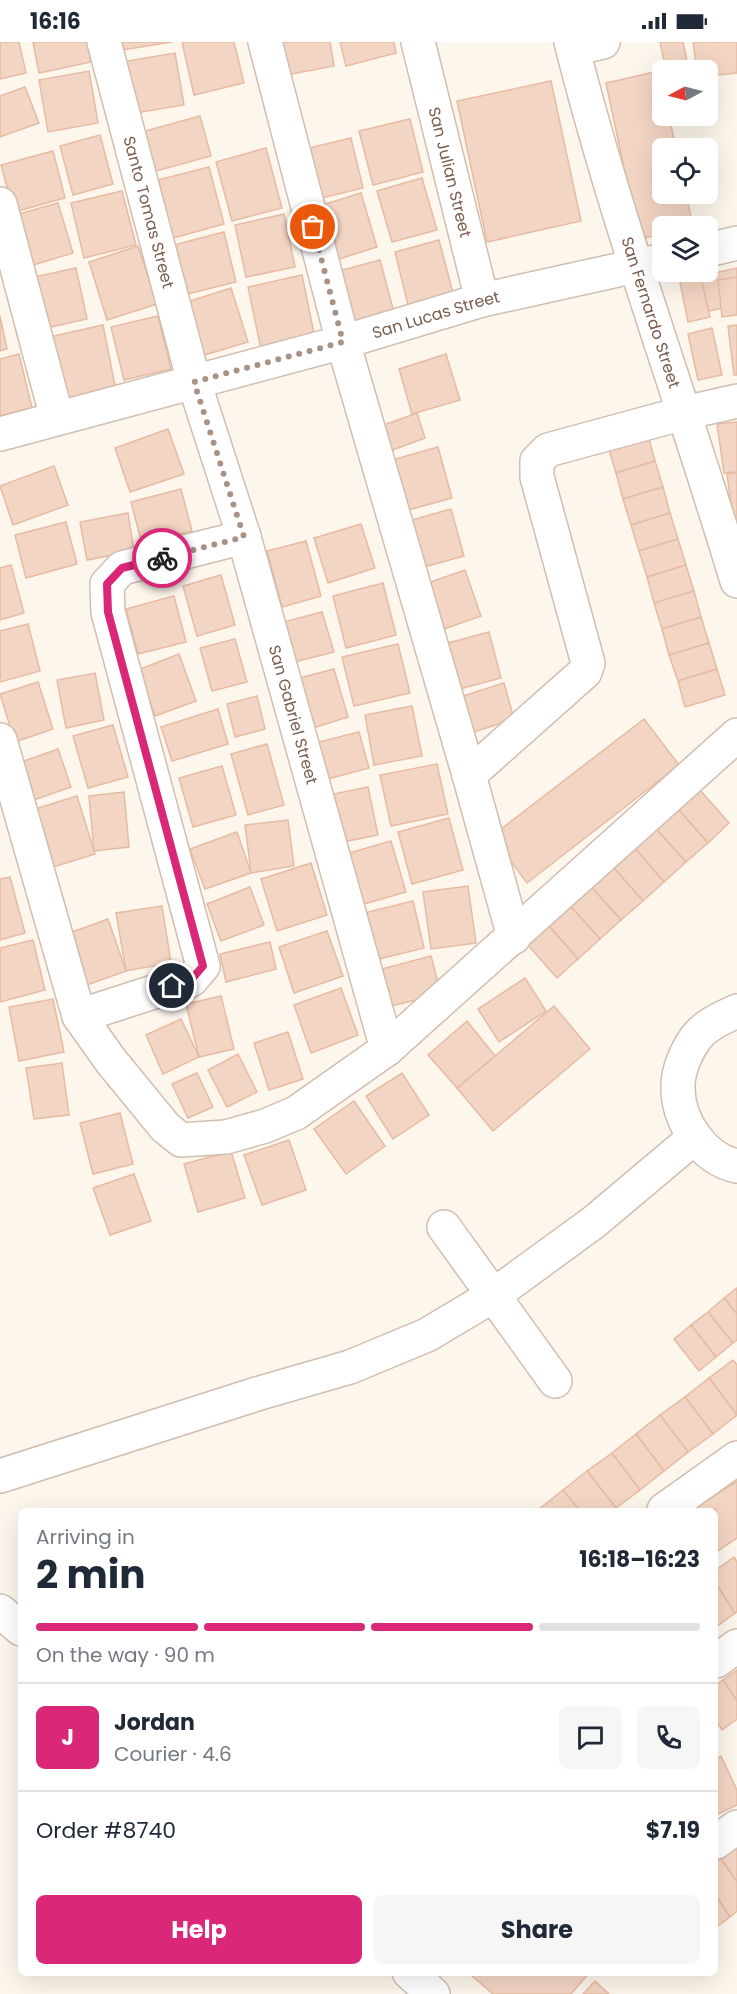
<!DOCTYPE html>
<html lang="en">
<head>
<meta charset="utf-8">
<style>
	:root { --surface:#fff; --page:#f6f6f7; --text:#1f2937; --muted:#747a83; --line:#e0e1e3; --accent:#db2777 }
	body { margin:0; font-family:Poppins,sans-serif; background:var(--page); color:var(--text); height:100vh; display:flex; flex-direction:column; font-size:22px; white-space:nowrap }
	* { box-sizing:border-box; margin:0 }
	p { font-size:20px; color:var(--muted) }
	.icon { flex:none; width:33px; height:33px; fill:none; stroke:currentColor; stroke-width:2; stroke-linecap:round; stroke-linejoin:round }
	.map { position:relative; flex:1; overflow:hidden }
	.side { position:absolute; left:18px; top:1466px; width:700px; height:468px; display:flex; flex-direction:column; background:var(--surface); border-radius:9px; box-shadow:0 6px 24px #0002 }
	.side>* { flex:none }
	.needle { width:39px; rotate:263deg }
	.fabs { position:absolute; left:652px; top:18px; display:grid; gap:12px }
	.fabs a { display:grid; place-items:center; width:66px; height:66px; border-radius:9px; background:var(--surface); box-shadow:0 6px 24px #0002; font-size:30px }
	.pin { position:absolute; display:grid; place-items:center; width:51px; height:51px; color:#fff; margin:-26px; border:3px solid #fff; border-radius:50%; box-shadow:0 2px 6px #0007 }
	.courier { position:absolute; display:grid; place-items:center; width:60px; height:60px; margin:-30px; border:4px solid #db2777; border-radius:50%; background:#fff; color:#222; box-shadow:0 2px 8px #0007 }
	.head em { font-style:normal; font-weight:700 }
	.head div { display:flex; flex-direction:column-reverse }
	.head { display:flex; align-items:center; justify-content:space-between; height:102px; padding:0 18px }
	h1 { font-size:39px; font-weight:700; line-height:45px }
	.bar { display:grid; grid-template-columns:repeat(4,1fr); gap:9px 6px; align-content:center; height:72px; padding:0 18px }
	.bar i { height:8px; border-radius:4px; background:var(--line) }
	.bar .selected { background:var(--accent) }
	.bar p { grid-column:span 4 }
	.line { display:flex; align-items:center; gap:15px; padding:0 18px; border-top:2px solid var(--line) }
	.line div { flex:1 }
	.round { display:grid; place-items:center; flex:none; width:63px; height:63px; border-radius:9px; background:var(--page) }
	.action { display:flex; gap:12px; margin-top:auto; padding:12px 18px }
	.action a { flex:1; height:69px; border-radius:9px; background:var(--accent); color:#fff; font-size:24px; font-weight:700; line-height:69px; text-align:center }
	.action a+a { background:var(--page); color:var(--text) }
	.status { display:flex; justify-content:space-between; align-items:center; height:42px; padding:0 30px; background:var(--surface); direction:ltr }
	.status svg { height:16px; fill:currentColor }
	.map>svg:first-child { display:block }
	.building { fill:#f3d5c3; stroke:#e6bba3; stroke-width:1.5 }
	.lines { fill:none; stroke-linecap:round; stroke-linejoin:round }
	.minor-casing { stroke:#d1beb0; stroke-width:36 }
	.minor { stroke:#fff; stroke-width:33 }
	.done { stroke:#a89285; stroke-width:6; stroke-dasharray:0 10.8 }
	.route { stroke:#db2777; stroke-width:8 }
	.labels { text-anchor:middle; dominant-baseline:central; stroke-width:6; stroke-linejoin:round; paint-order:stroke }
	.street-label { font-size:16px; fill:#7a5c4d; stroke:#fffaf3 }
</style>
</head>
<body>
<div class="status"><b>16:16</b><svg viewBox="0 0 49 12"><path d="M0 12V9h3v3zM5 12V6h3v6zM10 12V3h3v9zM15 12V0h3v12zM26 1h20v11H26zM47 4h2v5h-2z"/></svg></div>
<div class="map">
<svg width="737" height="1952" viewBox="0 0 737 1952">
	<rect width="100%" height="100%" fill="#fdf6ec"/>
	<!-- building -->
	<g class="building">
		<path d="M0,0H19L26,31L0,37Z"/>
		<path d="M33,0H87L91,20L39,31Z"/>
		<path d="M121,0H172L123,8Z"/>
		<path d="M182,0H234L244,41L194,53Z"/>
		<path d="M280,0H330L334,24L287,33Z"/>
		<path d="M340,0H394L396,11L346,24Z"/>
		<path d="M660,0H683L689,28H666Z"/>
		<path d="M693,0H737V31L708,34V28H697Z"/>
		<path d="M175,11L184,63L136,71L127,19Z"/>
		<path d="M89,29L98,81L48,90L39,38Z"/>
		<path d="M659,29L663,46V74H669L676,106H663V152H686L693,184H663V192L639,197L606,41Z"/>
		<path d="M551,39L581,179L487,200L457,59Z"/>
		<path d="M25,45L39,81L0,95V54Z"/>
		<path d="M200,74L211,114L152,130L142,90Z"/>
		<path d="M410,77L423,130L373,143L359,89Z"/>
		<path d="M100,93L113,142L73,153L60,104Z"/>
		<path d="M351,96L363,146L317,157L305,107Z"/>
		<path d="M266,106L282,166L232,179L216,120Z"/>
		<path d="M53,109L65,156L14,170L1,123Z"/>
		<path d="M209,125L224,182L173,196L158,138Z"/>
		<path d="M422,136L437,188L392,200L377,149Z"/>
		<path d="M122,149L136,203L84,216L71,161Z"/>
		<path d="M361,151L377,205L336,218L319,164Z"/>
		<path d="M58,161L73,211L30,224L15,173Z"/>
		<path d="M284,172L295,225L246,235L235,183Z"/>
		<path d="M224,190L236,240L187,252L174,203Z"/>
		<path d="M439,198L453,251L408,263L395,210Z"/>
		<path d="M138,204L157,262L107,278L89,220Z"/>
		<path d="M380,218L395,274L350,286L335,230Z"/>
		<path d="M76,226L87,277L46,286L34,235Z"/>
		<path d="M737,226V263L694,272L687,237Z"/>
		<path d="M302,233L315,296L261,307L248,245Z"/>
		<path d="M737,235V273L722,275L718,238Z"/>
		<path d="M701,236L710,275L688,280L680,240Z"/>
		<path d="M231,246L248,300L201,314L184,261Z"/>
		<path d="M0,274L7,307L0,309Z"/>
		<path d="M158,274L171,327L124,338L111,285Z"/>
		<path d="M103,283L117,354L65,366L49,295Z"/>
		<path d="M737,283V333H734L728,284Z"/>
		<path d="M712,286L722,333L698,338L688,292Z"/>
		<path d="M19,312L32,366L0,374V317Z"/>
		<path d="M446,312L460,358L412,372L399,327Z"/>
		<path d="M417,371L425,396L390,409L381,384Z"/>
		<path d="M737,380V430L724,431L717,382Z"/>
		<path d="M168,387L184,432L130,450L115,406Z"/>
		<path d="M648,393L655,419L616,431L608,404Z"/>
		<path d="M438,405L452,456L405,469L392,418Z"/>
		<path d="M655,419L663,445L623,457L616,431Z"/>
		<path d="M54,424L68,463L13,483L0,444Z"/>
		<path d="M737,430V485H734L727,432Z"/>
		<path d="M663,445L670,471L631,483L623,457Z"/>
		<path d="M181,447L192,489L142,502L131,460Z"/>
		<path d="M451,467L464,514L424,525L412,478Z"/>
		<path d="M128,471L134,509L87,518L80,480Z"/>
		<path d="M670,471L678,497L639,509L631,483Z"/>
		<path d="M66,480L77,522L26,536L15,493Z"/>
		<path d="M361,482L375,526L328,541L314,496Z"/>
		<path d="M678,497L686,523L647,535L639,509Z"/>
		<path d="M306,499L321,554L282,565L267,509Z"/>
		<path d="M11,523L24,571L0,578V526Z"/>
		<path d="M686,523L694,549L654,561L647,535Z"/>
		<path d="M465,528L481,574L444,587L428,541Z"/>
		<path d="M221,533L235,583L197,594L183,544Z"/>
		<path d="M383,541L396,593L346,606L333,554Z"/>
		<path d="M694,549L701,575L662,587L654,561Z"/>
		<path d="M174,554L186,600L138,612L126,567Z"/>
		<path d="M322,570L334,610L294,620L284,580Z"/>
		<path d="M701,575L709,601L669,613L662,587Z"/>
		<path d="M28,582L40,629L0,640V589Z"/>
		<path d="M489,590L501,636L456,648L444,602Z"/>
		<path d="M235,597L247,640L212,649L200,606Z"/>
		<path d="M709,601L717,627L678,639L669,613Z"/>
		<path d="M398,602L410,651L354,664L342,615Z"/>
		<path d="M179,612L196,659L155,674L138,628Z"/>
		<path d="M334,627L348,675L310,687L296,637Z"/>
		<path d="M717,627L725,653L685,665L678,639Z"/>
		<path d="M95,631L104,678L66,686L57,638Z"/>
		<path d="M38,640L53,687L15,700L0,652Z"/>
		<path d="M504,641L514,677L471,691L460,655Z"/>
		<path d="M257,654L265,687L235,695L227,662Z"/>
		<path d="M412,664L422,714L374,723L365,673Z"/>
		<path d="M218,667L228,702L172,719L161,685Z"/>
		<path d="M644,677L679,723L527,841L492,794Z"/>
		<path d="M113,683L128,735L88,746L73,694Z"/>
		<path d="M359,690L369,726L320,739L311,702Z"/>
		<path d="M267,702L284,763L248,773L231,712Z"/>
		<path d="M58,707L71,745L34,758L21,720Z"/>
		<path d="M437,722L448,772L391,784L380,733Z"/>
		<path d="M222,724L236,773L193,785L179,736Z"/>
		<path d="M692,739L729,781L708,801L671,759Z"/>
		<path d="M368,745L378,793L333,802L324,754Z"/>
		<path d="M124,750L129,805L94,809L89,754Z"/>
		<path d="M77,754L95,812L53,825L35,767Z"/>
		<path d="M671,759L708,801L686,820L648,778Z"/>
		<path d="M449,776L463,828L412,842L398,790Z"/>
		<path d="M288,778L294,824L251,831L245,783Z"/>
		<path d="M648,778L686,820L664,840L627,797Z"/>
		<path d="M237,790L251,831L205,847L190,807Z"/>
		<path d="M627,797L664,840L643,859L606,817Z"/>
		<path d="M391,799L406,850L361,863L346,812Z"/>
		<path d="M606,817L643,859L621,878L584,837Z"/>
		<path d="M311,821L327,873L277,889L261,837Z"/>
		<path d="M10,835L25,891L0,898V837Z"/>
		<path d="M584,837L621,878L600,897L563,856Z"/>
		<path d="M468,844L476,901L431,907L423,850Z"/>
		<path d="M250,845L264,883L221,899L207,862Z"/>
		<path d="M563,856L600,897L578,917L541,875Z"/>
		<path d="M413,859L424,906L375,918L364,871Z"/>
		<path d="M162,864L171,921L126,929L116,871Z"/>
		<path d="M541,875L578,917L557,936L520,894Z"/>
		<path d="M108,877L126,929L84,944L67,892Z"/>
		<path d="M327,889L343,934L294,951L279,905Z"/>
		<path d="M33,898L45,948L0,960V906Z"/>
		<path d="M270,900L276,927L226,940L220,912Z"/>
		<path d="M431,914L441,952L387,965L378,928Z"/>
		<path d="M525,936L546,969L499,1000L478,967Z"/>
		<path d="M341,946L358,993L311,1011L294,963Z"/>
		<path d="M221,954L234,1007L199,1015L186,962Z"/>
		<path d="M53,957L64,1010L19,1019L9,965Z"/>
		<path d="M554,964L590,1007L493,1089L457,1046Z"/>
		<path d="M181,977L199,1015L163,1032L146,993Z"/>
		<path d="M467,979L495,1014L457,1046L428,1013Z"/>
		<path d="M288,990L303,1037L269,1048L254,1001Z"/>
		<path d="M238,1012L257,1050L227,1065L208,1028Z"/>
		<path d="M62,1021L69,1073L34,1077L26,1026Z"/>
		<path d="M197,1031L213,1065L188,1076L172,1042Z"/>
		<path d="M402,1031L429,1073L393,1097L366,1054Z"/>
		<path d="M354,1059L385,1104L346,1132L314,1087Z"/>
		<path d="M120,1071L133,1122L93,1132L80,1081Z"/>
		<path d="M289,1098L306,1148L262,1163L244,1113Z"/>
		<path d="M231,1109L245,1156L198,1170L184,1122Z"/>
		<path d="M134,1132L151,1179L110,1193L93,1146Z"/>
		<path d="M737,1246V1272L724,1256Z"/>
		<path d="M724,1256L737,1272V1298L733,1301L708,1270Z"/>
		<path d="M708,1270L733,1301L716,1315L691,1283Z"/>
		<path d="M691,1283L716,1315L699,1329L674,1297Z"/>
		<path d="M733,1318L737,1323V1373L709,1336Z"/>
		<path d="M709,1336L737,1373L713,1392L685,1355Z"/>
		<path d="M685,1355L713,1392L688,1410L660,1373Z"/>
		<path d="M660,1373L688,1410L664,1429L636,1392Z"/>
		<path d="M636,1392L664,1429L640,1448L612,1411Z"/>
		<path d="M612,1411L640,1448L616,1466L587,1429Z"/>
		<path d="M587,1429L616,1466L613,1468H579L563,1448Z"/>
		<path d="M737,1439V1496L716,1510V1468H692Z"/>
		<path d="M563,1448L579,1468H541L539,1467Z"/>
		<path d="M734,1515L737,1520V1570L735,1571L716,1542V1528Z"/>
		<path d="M716,1542L735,1571L716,1585Z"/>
		<path d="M737,1628V1659L723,1638Z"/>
		<path d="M723,1638L737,1659V1677L722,1688L716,1678V1643Z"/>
		<path d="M721,1714L737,1748V1763L716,1773V1717Z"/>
		<path d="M737,1805V1840L721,1817Z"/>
		<path d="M721,1817L737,1840V1869L730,1875L716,1854V1820Z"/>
		<path d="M716,1854L730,1875L716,1885Z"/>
		<path d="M476,1930H590L571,1952H493L472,1934Z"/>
		<path d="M595,1939L609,1952H583Z"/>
	</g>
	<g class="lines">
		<!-- minor casing -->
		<g class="minor-casing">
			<g id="minor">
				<path id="s1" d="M104,0L194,340L244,495L387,1007"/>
				<path d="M265,0L343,300L469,733L514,895"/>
				<path id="s2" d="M418,0L482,258"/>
				<path id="s3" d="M571,0C617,183 683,359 737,539"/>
				<path d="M573,7L603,0"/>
				<path d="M0,162L57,376"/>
				<path d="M708,208L737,201"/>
				<path id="s4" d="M0,392L343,300L482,258L663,218"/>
				<path d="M0,698L79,974L111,1019L165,1085L181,1098L226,1095L265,1084L296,1071L387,1007L737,693"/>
				<path d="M469,733L585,630L588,621L537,435V419L548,408L684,371L737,359"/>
				<path d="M737,969C722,976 705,983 695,997C686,1010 678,1028 678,1044C677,1078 703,1117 737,1124"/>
				<path d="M79,974L191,938L203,924L108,570L107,542L122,526L244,495"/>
				<path d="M444,1185L555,1339"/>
				<path d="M0,1434L260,1351L350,1325L427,1293L494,1253L594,1180L695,1095"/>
				<path d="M664,1468L737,1416"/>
				<path d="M0,1569L21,1587"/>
				<path d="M716,1619L737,1604"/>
				<path d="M716,1800L737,1785"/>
				<path d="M409,1930L433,1952"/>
			</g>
		</g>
		<!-- minor -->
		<use href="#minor" class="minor"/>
	</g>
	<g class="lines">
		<!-- done -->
		<path class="done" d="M162,516L244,495L194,340L343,300L313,185"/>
		<!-- route -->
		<path class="route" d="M162,516L122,526L107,542L108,570L203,924L191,938L172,944"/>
	</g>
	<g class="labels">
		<!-- street labels -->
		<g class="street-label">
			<text stroke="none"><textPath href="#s2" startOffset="134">San Julian Street</textPath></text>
			<text stroke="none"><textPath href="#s1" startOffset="176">Santo Tomas Street</textPath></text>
			<text stroke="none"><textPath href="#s3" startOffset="282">San Fernardo Street</textPath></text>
			<text stroke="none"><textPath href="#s4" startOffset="452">San Lucas Street</textPath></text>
			<text stroke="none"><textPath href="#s1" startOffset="699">San Gabriel Street</textPath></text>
		</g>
	</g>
</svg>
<div class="fabs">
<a><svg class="needle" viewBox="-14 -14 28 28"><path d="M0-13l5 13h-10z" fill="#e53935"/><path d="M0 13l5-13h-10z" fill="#747a83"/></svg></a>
<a><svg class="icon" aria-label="locate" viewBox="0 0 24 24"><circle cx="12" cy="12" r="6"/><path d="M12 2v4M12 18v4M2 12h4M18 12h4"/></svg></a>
<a><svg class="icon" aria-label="layers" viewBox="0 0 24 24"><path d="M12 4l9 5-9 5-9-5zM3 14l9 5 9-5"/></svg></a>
</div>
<div class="pin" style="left:313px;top:185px;background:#ea580c"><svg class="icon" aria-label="bag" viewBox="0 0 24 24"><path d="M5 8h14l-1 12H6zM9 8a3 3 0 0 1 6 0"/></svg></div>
<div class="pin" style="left:172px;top:944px;background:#1f2937"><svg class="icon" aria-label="home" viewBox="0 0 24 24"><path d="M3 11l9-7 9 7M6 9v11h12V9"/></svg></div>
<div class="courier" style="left:162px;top:516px"><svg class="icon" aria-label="bike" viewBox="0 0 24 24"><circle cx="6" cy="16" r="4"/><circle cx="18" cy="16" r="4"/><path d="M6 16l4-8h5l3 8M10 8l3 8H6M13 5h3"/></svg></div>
<section class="side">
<div class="head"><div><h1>2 min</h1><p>Arriving in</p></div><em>16:18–16:23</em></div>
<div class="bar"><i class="selected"></i><i class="selected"></i><i class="selected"></i><i></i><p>On the way · 90 m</p></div>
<div class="line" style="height:108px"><b class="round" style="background:var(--accent);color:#fff">J</b><div><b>Jordan</b><p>Courier · 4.6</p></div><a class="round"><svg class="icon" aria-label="chat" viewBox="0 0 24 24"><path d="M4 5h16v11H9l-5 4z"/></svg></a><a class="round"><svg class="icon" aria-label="phone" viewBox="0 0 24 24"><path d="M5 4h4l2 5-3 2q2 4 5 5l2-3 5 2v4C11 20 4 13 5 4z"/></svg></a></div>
<div class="line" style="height:78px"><div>Order #8740</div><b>$7.19</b></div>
<div class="action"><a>Help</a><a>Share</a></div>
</section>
</div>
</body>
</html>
